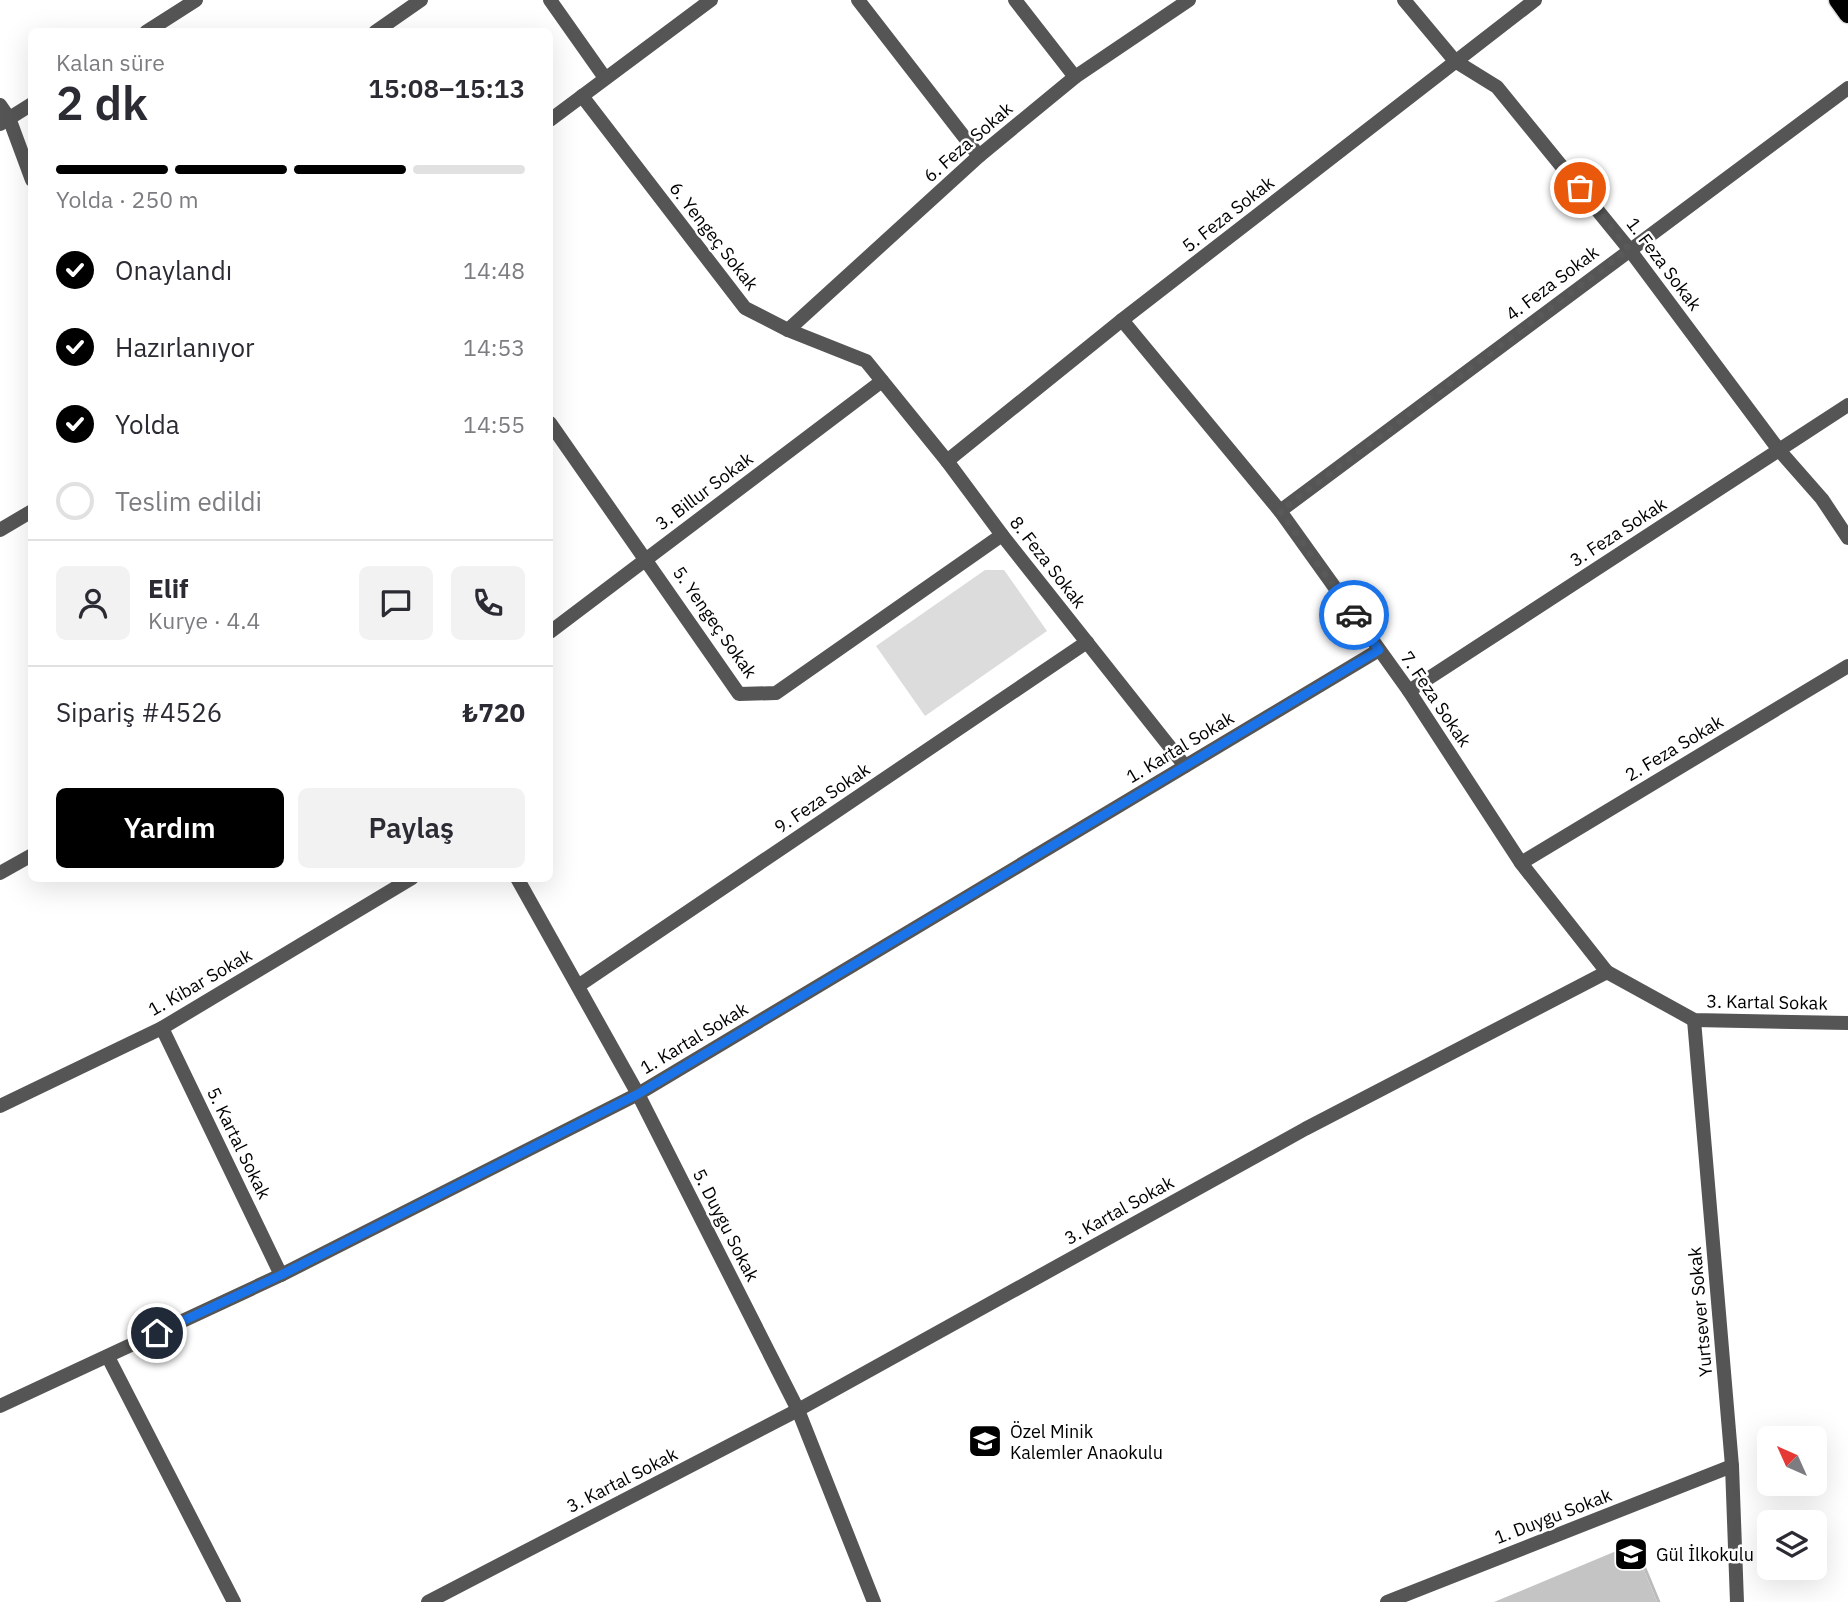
<!DOCTYPE html>
<html lang="tr">
<head>
<meta charset="utf-8">
<style>
	:root { --surface:#fff; --page:#f2f2f3; --text:#2b2b33; --muted:#7c7c81; --line:#e1e1e2; --accent:#000 }
	body { margin:0; font-family:"IBM Plex Sans",sans-serif; background:var(--page); color:var(--text); height:100vh; display:flex; flex-direction:column; font-size:26px; white-space:nowrap }
	* { box-sizing:border-box; margin:0 }
	p { font-size:23px; color:var(--muted) }
	.icon { flex:none; width:38px; height:38px; fill:none; stroke:currentColor; stroke-width:2; stroke-linecap:round; stroke-linejoin:round }
	.map { position:relative; flex:1; overflow:hidden }
	.panel { position:absolute; left:28px; top:28px; width:525px; height:854px; display:flex; flex-direction:column; background:var(--surface); border-radius:10px; box-shadow:0 7px 28px #0002 }
	.panel>* { flex:none }
	.needle { width:46px; rotate:315deg }
	.buttons { position:absolute; left:1757px; top:1426px; display:grid; gap:14px }
	.buttons a { display:grid; place-items:center; width:70px; height:70px; border-radius:10px; background:var(--surface); box-shadow:0 7px 28px #0002; font-size:35px }
	.pin { position:absolute; display:grid; place-items:center; width:60px; height:60px; color:#fff; margin:-30px; border:4px solid #fff; border-radius:50%; box-shadow:0 2px 7px #0007 }
	.courier { position:absolute; display:grid; place-items:center; width:70px; height:70px; margin:-35px; border:5px solid #1a73e8; border-radius:50%; background:#fff; color:#222; box-shadow:0 2px 9px #0007 }
	.summary em { font-style:normal; font-weight:600 }
	.summary div { display:flex; flex-direction:column-reverse }
	.summary { display:flex; align-items:center; justify-content:space-between; height:119px; padding:0 28px }
	h1 { font-size:46px; font-weight:600; line-height:52px }
	.bar { display:grid; grid-template-columns:repeat(4,1fr); gap:10px 7px; align-content:center; height:84px; padding:0 28px }
	.bar i { height:9px; border-radius:5px; background:var(--line) }
	.bar .current { background:var(--accent) }
	.bar p { grid-column:span 4 }
	.line { display:flex; align-items:center; gap:18px; padding:0 28px; border-top:2px solid var(--line) }
	.line div { flex:1 }
	.round { display:grid; place-items:center; flex:none; width:74px; height:74px; border-radius:10px; background:var(--page) }
	ol { padding:0 28px; list-style:none }
	li { display:flex; align-items:center; gap:21px; height:77px }
	li p { margin-inline-start:auto }
	li .icon { padding:7px; border-radius:50%; background:var(--accent); color:#fff; stroke-width:4 }
	li:last-child { color:var(--muted) }
	li i { width:38px; height:38px; border:4px solid var(--line); border-radius:50% }
	.cta { display:flex; gap:14px; margin-top:auto; padding:14px 28px }
	.cta a { flex:1; height:80px; border-radius:10px; background:var(--accent); color:#fff; font-size:28px; font-weight:600; line-height:80px; text-align:center }
	.cta a+a { background:var(--page); color:var(--text) }
	.map>svg:first-child { display:block }
	.green { fill:#dcdcdc }
	.building { fill:#c4c4c4; filter:url(#shadow) }
	.lines { fill:none; stroke-linecap:round; stroke-linejoin:round }
	.primary-casing { stroke:#dbdbdb; stroke-width:21 }
	.minor { stroke:#555; stroke-width:14 }
	.primary { stroke:#000; stroke-width:18 }
	.done { stroke:#595959; stroke-width:7; stroke-dasharray:0 12.6 }
	.route { stroke:#1a73e8; stroke-width:9 }
	.labels { text-anchor:middle; dominant-baseline:central; stroke-width:5; stroke-linejoin:round; paint-order:stroke }
	.street-label { font-size:18px; fill:#000; stroke:#fff }
	.poi-label { font-size:18px; fill:#000; stroke:#fff; text-anchor:start }
</style>
</head>
<body>
<div class="map">
<svg width="1848" height="1602" viewBox="0 0 1848 1602">
	<defs>
		<filter id="shadow"><feDropShadow dx="6" dy="6" stdDeviation="0" flood-color="#0004"/></filter>
	</defs>
	<rect width="100%" height="100%" fill="#fff"/>
	<!-- green -->
	<path class="green" d="M985,570H1004L1047,631L925,716L876,646Z"/>
	<!-- building -->
	<path class="building" d="M1633,1544L1657,1602H1494Z"/>
	<g class="lines">
		<!-- primary casing -->
		<g class="primary-casing">
			<path id="primary" d="M1838,0L1848,14"/>
		</g>
		<!-- minor -->
		<g class="minor">
			<path d="M550,0L605,78"/>
			<path d="M858,0L979,156"/>
			<path d="M1015,0L1075,77"/>
			<path d="M1404,0L1455,61L1497,87L1629,249L1779,450L1822,499L1848,538"/>
			<path d="M146,32L196,0"/>
			<path d="M375,32L421,0"/>
			<path d="M582,96L745,308L788,330L866,361L947,461L1002,535L1185,766"/>
			<path d="M0,105L9,118L32,180"/>
			<path d="M550,120L711,0"/>
			<path d="M0,124L32,104"/>
			<path d="M1122,320L1280,511L1409,691L1521,863L1607,972"/>
			<path d="M788,330L979,156L1075,77L1189,0"/>
			<path d="M550,423L739,694L776,693L1002,535"/>
			<path d="M947,461L1122,320L1535,0"/>
			<path d="M1280,511L1848,88"/>
			<path d="M0,530L32,511"/>
			<path d="M550,632L882,381"/>
			<path d="M1409,691L1848,405"/>
			<path d="M1521,863L1848,666"/>
			<path d="M0,873L32,855"/>
			<path d="M517,878L638,1094L798,1410L874,1602"/>
			<path d="M578,986L1087,642"/>
			<path d="M1694,1020L1732,1466L1737,1602"/>
			<path d="M162,1028L281,1275"/>
			<path d="M0,1106L162,1028L412,878"/>
			<path d="M108,1357L234,1602"/>
			<path d="M0,1406L281,1275L638,1094L1379,650"/>
			<path d="M428,1602L798,1410L1305,1129L1607,972L1694,1020L1848,1023"/>
			<path d="M1387,1602L1732,1466"/>
		</g>
		<!-- primary -->
		<use href="#primary" class="primary"/>
	</g>
	<g class="lines">
		<!-- done -->
		<path class="done" d="M1354,615L1280,511L1629,249L1580,188"/>
		<!-- route -->
		<path class="route" d="M157,1333L281,1275L638,1094L1379,650L1354,615"/>
	</g>
	<!-- icons -->
	<defs>
		<g id="school-square" transform="scale(1.75)"><rect x="-9" y="-9" width="18" height="18" rx="4" fill="#000" stroke="#fff"/><path d="M0-5L7-2L0 1L-7-2ZM-4 1L0 2.5L4 1V4Q0 6-4 4Z" fill="#fff"/></g>
	</defs>
	<g fill-rule="evenodd">
		<use href="#school-square" x="985" y="1441"/>
		<use href="#school-square" x="1631" y="1554"/>
	</g>
	<g class="labels">
		<!-- street labels -->
		<g class="street-label">
			<text transform="translate(968 142) rotate(-41)">6. Feza Sokak</text>
			<text transform="translate(1228 214) rotate(-38)">5. Feza Sokak</text>
			<text transform="translate(714 236) rotate(52)">6. Yengeç Sokak</text>
			<text transform="translate(1664 264) rotate(53)">1. Feza Sokak</text>
			<text transform="translate(1552 283) rotate(-37)">4. Feza Sokak</text>
			<text transform="translate(704 491) rotate(-37)">3. Billur Sokak</text>
			<text transform="translate(1618 532) rotate(-33)">3. Feza Sokak</text>
			<text transform="translate(1048 562) rotate(52)">8. Feza Sokak</text>
			<text transform="translate(715 622) rotate(55)">5. Yengeç Sokak</text>
			<text transform="translate(1436 699) rotate(56)">7. Feza Sokak</text>
			<text transform="translate(1180 747) rotate(-31)">1. Kartal Sokak</text>
			<text transform="translate(1674 748) rotate(-31)">2. Feza Sokak</text>
			<text transform="translate(822 798) rotate(-34)">9. Feza Sokak</text>
			<text transform="translate(200 982) rotate(-30)">1. Kibar Sokak</text>
			<text transform="translate(1767 1002) rotate(1)">3. Kartal Sokak</text>
			<text transform="translate(694 1038) rotate(-31)">1. Kartal Sokak</text>
			<text transform="translate(239 1143) rotate(64)">5. Kartal Sokak</text>
			<text transform="translate(1119 1210) rotate(-29)">3. Kartal Sokak</text>
			<text transform="translate(726 1225) rotate(63)">5. Duygu Sokak</text>
			<text transform="translate(1700 1312) rotate(-95)">Yurtsever Sokak</text>
			<text transform="translate(622 1480) rotate(-27)">3. Kartal Sokak</text>
			<text transform="translate(1553 1516) rotate(-21)">1. Duygu Sokak</text>
		</g>
		<!-- poi labels -->
		<g class="poi-label">
			<text x="1010" y="1431">Özel Minik<tspan x="1010" dy="21">Kalemler Anaokulu</tspan></text>
			<text x="1656" y="1554">Gül İlkokulu</text>
		</g>
	</g>
</svg>
<div class="buttons">
<a><svg class="needle" viewBox="-14 -14 28 28"><path d="M0-13l5 13h-10z" fill="#e53935"/><path d="M0 13l5-13h-10z" fill="#7c7c81"/></svg></a>
<a><svg class="icon" aria-label="layers" viewBox="0 0 24 24"><path d="M12 4l9 5-9 5-9-5zM3 14l9 5 9-5"/></svg></a>
</div>
<div class="pin" style="left:1580px;top:188px;background:#ea580c"><svg class="icon" aria-label="bag" viewBox="0 0 24 24"><path d="M5 8h14l-1 12H6zM9 8a3 3 0 0 1 6 0"/></svg></div>
<div class="pin" style="left:157px;top:1333px;background:#1f2937"><svg class="icon" aria-label="home" viewBox="0 0 24 24"><path d="M3 11l9-7 9 7M6 9v11h12V9"/></svg></div>
<div class="courier" style="left:1354px;top:615px"><svg class="icon" aria-label="car" viewBox="0 0 24 24"><path d="M5 17H2v-5l4-1 3-4h7l3 4 3 1v5h-3M9 17h6M6 11h13"/><circle cx="7" cy="17" r="2"/><circle cx="17" cy="17" r="2"/></svg></div>
<section class="panel">
<div class="summary"><div><h1>2 dk</h1><p>Kalan süre</p></div><em>15:08–15:13</em></div>
<div class="bar"><i class="current"></i><i class="current"></i><i class="current"></i><i></i><p>Yolda · 250 m</p></div>
<ol>
<li><svg class="icon" aria-label="check" viewBox="0 0 24 24"><path d="M5 12l5 5 9-10"/></svg>Onaylandı<p>14:48</p></li>
<li><svg class="icon" aria-label="check" viewBox="0 0 24 24"><path d="M5 12l5 5 9-10"/></svg>Hazırlanıyor<p>14:53</p></li>
<li><svg class="icon" aria-label="check" viewBox="0 0 24 24"><path d="M5 12l5 5 9-10"/></svg>Yolda<p>14:55</p></li>
<li><i></i>Teslim edildi</li>
</ol>
<div class="line" style="height:126px"><a class="round"><svg class="icon" aria-label="person" viewBox="0 0 24 24"><circle cx="12" cy="8" r="4"/><path d="M4 21q1-7 8-7t8 7"/></svg></a><div><b>Elif</b><p>Kurye · 4.4</p></div><a class="round"><svg class="icon" aria-label="chat" viewBox="0 0 24 24"><path d="M4 5h16v11H9l-5 4z"/></svg></a><a class="round"><svg class="icon" aria-label="phone" viewBox="0 0 24 24"><path d="M5 4h4l2 5-3 2q2 4 5 5l2-3 5 2v4C11 20 4 13 5 4z"/></svg></a></div>
<div class="line" style="height:91px"><div>Sipariş #4526</div><b>₺720</b></div>
<div class="cta"><a>Yardım</a><a>Paylaş</a></div>
</section>
</div>
</body>
</html>
